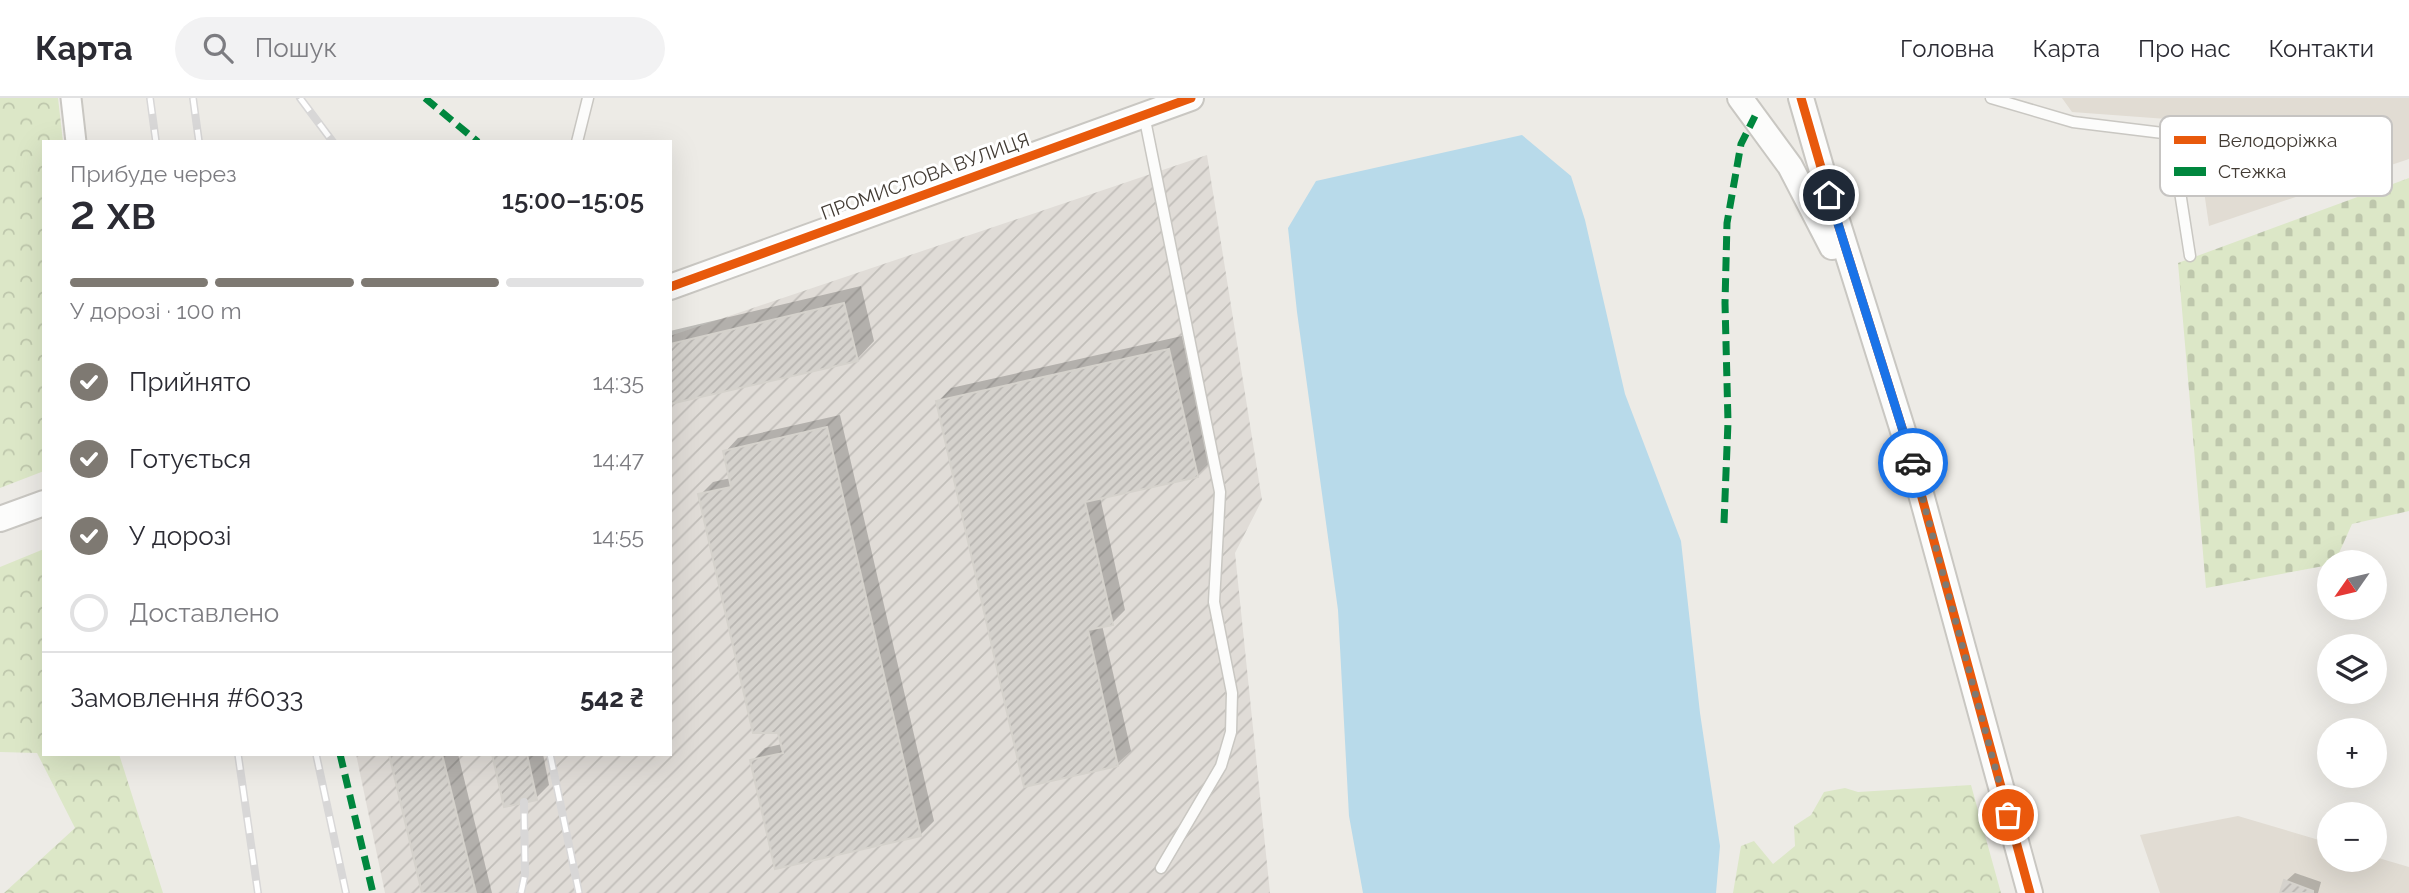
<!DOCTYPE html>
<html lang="uk">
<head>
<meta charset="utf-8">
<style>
	:root { --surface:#fff; --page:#f2f2f3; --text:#2b2b33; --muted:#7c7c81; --line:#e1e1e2; --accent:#7e7972 }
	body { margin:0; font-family:Raleway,sans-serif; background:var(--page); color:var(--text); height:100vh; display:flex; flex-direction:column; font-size:26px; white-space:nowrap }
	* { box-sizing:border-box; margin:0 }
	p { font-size:23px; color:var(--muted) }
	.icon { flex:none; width:38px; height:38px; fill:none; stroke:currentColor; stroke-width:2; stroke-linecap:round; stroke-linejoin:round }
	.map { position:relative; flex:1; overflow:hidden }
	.details { position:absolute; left:42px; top:42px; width:630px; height:616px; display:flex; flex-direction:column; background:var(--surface); border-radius:0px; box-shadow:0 7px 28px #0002 }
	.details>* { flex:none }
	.needle { width:46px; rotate:236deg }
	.controls { position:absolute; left:2317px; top:452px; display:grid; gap:14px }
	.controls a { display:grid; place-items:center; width:70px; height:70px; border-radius:50%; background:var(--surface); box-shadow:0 7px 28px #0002; font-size:35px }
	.pin { position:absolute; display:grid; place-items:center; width:60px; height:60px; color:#fff; margin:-30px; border:4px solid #fff; border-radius:50%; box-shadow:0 2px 7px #0007 }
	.courier { position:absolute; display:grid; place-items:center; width:70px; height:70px; margin:-35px; border:5px solid #1a73e8; border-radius:50%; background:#fff; color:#222; box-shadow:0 2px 9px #0007 }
	.headline em { font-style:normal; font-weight:600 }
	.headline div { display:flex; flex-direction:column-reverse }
	.headline { display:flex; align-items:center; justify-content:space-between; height:119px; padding:0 28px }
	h1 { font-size:46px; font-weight:600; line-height:52px }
	.bar { display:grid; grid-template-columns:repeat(4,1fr); gap:10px 7px; align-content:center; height:84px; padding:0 28px }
	.bar i { height:9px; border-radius:5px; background:var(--line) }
	.bar .active { background:var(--accent) }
	.bar p { grid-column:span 4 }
	.line { display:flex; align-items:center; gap:18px; padding:0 28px; border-top:2px solid var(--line) }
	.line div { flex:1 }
	ol { padding:0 28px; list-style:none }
	li { display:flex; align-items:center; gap:21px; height:77px }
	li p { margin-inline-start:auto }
	li .icon { padding:7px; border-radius:50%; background:var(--accent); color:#fff; stroke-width:4 }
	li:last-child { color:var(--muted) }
	li i { width:38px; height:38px; border:4px solid var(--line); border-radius:50% }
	header { display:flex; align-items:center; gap:42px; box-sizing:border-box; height:98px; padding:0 35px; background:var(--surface); border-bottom:2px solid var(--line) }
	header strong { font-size:33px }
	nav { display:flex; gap:38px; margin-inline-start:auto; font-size:24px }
	.search { width:490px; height:63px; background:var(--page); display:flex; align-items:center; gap:18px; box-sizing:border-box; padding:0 24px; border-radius:38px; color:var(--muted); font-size:26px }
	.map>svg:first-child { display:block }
	.residential { fill:#e1dcd3 }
	.industrial { fill:url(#industrial-furrows) }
	.forest { fill:url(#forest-crowns) }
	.cemetery { fill:url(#cemetery-stones) }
	.water { fill:#b8daea }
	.shadow { fill:#0003 }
	.building { fill:url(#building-hatch); stroke:#d5d2cc; stroke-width:2 }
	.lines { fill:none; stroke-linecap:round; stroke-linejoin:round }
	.service-casing { stroke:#c9c7c2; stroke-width:13 }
	.minor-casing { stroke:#c9c7c2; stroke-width:23 }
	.tertiary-casing { stroke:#c9c7c2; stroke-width:28 }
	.service { stroke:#fcfcfb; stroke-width:10 }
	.minor { stroke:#fcfcfb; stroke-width:19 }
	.tertiary { stroke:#fcfcfb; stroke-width:24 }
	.rail-casing { stroke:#d8d7d7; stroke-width:8 }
	.rail { stroke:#fff; stroke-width:5; stroke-dasharray:16; stroke-linecap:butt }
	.quiet { stroke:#00873e; stroke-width:7; stroke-dasharray:14 7; stroke-linecap:butt }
	.cycleway-casing { stroke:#fff; stroke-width:13 }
	.cycleway { stroke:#e8590c; stroke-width:9 }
	.done { stroke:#7e7972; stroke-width:7; stroke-dasharray:0 12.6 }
	.route { stroke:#1a73e8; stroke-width:9 }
	.labels { text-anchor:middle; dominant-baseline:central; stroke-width:6; stroke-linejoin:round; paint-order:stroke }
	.street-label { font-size:19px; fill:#423b34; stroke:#fff }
	.key { fill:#fff; stroke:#c6c4c2; stroke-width:2 }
	.key-label { font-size:19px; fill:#423b34 }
</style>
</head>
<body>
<header>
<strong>Карта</strong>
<div class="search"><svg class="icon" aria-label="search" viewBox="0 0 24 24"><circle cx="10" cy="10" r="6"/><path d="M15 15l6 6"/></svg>Пошук</div>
<nav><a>Головна</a><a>Карта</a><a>Про нас</a><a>Контакти</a></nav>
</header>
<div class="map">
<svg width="2409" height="795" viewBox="0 0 2409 795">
	<defs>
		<pattern id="industrial-furrows" width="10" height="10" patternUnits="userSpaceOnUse" patternTransform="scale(1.75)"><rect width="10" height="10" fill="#e0dcd7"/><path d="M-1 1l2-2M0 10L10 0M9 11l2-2" fill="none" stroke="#c1beb9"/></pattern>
		<pattern id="forest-crowns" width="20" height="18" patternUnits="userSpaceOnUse" patternTransform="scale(1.75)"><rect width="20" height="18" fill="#dce7c7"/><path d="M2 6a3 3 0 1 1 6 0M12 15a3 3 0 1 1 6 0" fill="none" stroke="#bec7ac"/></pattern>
		<pattern id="cemetery-stones" width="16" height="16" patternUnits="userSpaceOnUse" patternTransform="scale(1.75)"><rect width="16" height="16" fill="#dce7c7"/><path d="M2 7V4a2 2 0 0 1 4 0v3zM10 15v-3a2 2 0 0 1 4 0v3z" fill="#bec7ac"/></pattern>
		<pattern id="building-hatch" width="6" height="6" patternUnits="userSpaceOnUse" patternTransform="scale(1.75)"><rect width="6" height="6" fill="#d5d2cd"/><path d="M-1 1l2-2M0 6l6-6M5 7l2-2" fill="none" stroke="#b8b5b1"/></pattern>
	</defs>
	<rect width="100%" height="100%" fill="#edebe6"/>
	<!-- residential -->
	<g class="residential">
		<path d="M2062,0H2409V61L2209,128L2194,23L2072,14Z"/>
		<path d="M2238,718L2329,745V761H2375V759L2409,769V795H2160L2140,737Z"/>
	</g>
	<!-- industrial -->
	<path class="industrial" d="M1207,57L1262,402L1235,455L1270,795H385L356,656H670V238Z"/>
	<!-- forest -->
	<g class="forest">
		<path d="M0,0H58L63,44H44V373L0,390Z"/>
		<path d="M44,451V656H119L163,795H4L75,730L37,655L0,654V469Z"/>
		<path d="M1971,687L2001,795H1733L1741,748L1754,743L1773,766L1795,748L1794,728L1811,717L1824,694L1845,690L1858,694Z"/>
	</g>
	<!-- cemetery -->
	<path class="cemetery" d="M2409,80V413L2352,426L2335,464H2329V467L2206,490L2178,165Z"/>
	<!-- water -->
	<path class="water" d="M1522,37L1571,78L1585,122L1625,296L1681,443L1700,615L1720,748L1716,795H1363L1349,718L1338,512L1297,214L1288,130L1316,83Z"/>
	<!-- shadow -->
	<g class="shadow">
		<path d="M861,188L874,243L857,261L670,305V233Z"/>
		<path d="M1182,238L1210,364L1197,377L1100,399L1125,512L1112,525L1102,527L1131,653L1117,666L938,304L951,290Z"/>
		<path d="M840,317L934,723L920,737L752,663L765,650L782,646L700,397L713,384L731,380L725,354L738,340Z"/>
		<path d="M391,656H458L492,795H424Z"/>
		<path d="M493,656H543L549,687L536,700Z"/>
		<path d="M2295,775L2321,784L2318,795H2281L2286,783Z"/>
	</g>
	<!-- building -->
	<g class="building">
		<path d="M844,205L858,263L670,306V246Z"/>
		<path d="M1169,251L1198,379L1085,404L1113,527L1088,532L1118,668L1024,689L936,303Z"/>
		<path d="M827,329L921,738L775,771L750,662L783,655L778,635H753L698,396L731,389L723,353Z"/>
		<path d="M389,656H442L476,795H422Z"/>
		<path d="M492,656H527L537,702L504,709Z"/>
		<path d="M2284,782L2313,793V795H2280Z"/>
	</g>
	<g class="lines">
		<!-- service casing -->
		<g class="service-casing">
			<g id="service">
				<path d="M1991,0L2073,24L2171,36L2190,158"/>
				<path d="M1144,17L1220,394L1214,504L1232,595L1231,634L1221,668L1161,770"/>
				<path d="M577,44L588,0"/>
			</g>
		</g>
		<!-- minor casing -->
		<g class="minor-casing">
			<path id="minor" d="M71,0L76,44"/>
		</g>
		<!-- tertiary casing -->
		<g class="tertiary-casing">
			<g id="tertiary">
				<path d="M1740,0L1790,68L1832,149"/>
				<path d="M1801,0L1829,97L1909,352L2030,795"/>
				<path d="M670,189L1191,0"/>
				<path d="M0,421L44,405"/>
			</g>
		</g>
		<!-- service -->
		<use href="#service" class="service"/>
		<!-- minor -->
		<use href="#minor" class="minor"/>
		<!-- tertiary -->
		<use href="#tertiary" class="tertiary"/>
		<!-- rail casing -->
		<g class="rail-casing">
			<g id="rail">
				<path d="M150,0L156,44"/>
				<path d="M193,0L199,44"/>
				<path d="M300,0L333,44"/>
				<path d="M238,656L258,795"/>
				<path d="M316,656L346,795"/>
				<path d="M550,656L579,795"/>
				<path d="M521,795L525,776L524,704"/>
			</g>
		</g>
		<!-- rail -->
		<use href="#rail" class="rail"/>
		<!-- quiet -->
		<g class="quiet">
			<path d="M425,0L478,44"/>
			<path d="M1724,425L1728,324L1725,205L1727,125L1741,46L1755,18"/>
			<path d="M340,656L373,795"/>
		</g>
		<!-- cycleway casing -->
		<g class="cycleway-casing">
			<g id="cycleway">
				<path d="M1801,0L1829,97L1909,352L2030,795"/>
				<path d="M670,189L1191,0"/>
			</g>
		</g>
		<!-- cycleway -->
		<use href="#cycleway" class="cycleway"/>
	</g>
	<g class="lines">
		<!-- done -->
		<path class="done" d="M1913,365L2008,717"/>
		<!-- route -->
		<path class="route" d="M1829,97L1913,365"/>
	</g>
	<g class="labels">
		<!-- street labels -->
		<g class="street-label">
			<text transform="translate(925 78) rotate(-20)">ПРОМИСЛОВА ВУЛИЦЯ</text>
		</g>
	</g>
	<!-- legend -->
	<rect x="2160" y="18" width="232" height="80" rx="10" class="key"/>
	<rect x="2174" y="38" width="32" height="8" fill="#e8590c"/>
	<rect x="2174" y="69" width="32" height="9" fill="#00873e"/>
	<g class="key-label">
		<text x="2218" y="49">Велодоріжка</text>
		<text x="2218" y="80">Стежка</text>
	</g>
</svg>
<div class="controls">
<a><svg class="needle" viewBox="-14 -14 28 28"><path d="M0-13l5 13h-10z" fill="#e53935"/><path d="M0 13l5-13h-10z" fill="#7c7c81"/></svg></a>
<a><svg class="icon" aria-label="layers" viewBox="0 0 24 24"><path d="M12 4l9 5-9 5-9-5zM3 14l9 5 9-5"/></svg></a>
<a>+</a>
<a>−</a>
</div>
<div class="pin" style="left:2008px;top:717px;background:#ea580c"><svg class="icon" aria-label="bag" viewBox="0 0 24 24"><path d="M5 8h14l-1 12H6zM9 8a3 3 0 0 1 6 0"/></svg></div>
<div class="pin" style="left:1829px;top:97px;background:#1f2937"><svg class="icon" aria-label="home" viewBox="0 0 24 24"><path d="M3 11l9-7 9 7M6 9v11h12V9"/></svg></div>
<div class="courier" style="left:1913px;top:365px"><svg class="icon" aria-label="car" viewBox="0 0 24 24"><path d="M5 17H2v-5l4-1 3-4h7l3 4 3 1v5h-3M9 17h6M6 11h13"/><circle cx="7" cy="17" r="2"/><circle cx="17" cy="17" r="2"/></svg></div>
<section class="details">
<div class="headline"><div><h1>2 хв</h1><p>Прибуде через</p></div><em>15:00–15:05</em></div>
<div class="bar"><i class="active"></i><i class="active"></i><i class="active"></i><i></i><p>У дорозі · 100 m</p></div>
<ol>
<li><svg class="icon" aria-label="check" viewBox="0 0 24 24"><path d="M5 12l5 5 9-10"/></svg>Прийнято<p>14:35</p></li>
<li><svg class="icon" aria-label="check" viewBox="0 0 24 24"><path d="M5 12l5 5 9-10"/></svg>Готується<p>14:47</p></li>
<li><svg class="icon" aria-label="check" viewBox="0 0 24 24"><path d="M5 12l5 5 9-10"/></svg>У дорозі<p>14:55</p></li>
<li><i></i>Доставлено</li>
</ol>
<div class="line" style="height:91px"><div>Замовлення #6033</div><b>542 ₴</b></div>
</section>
</div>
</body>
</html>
